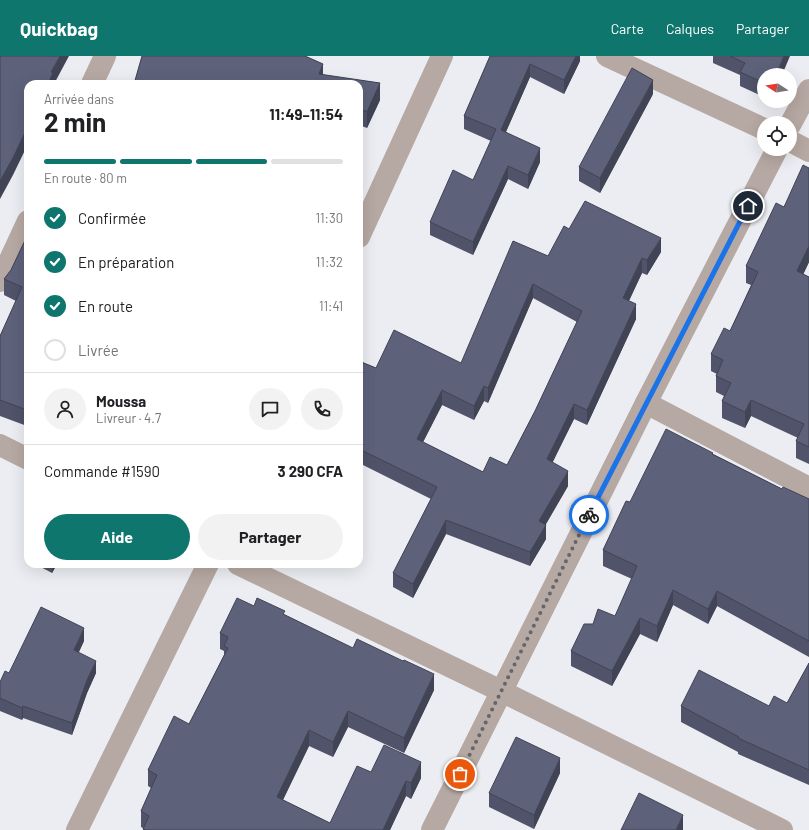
<!DOCTYPE html>
<html lang="fr">
<head>
<meta charset="utf-8">
<style>
	:root { --surface:#fff; --page:#f2f2f2; --text:#202124; --muted:#757577; --line:#e0e0e0; --accent:#0f766e }
	body { margin:0; font-family:Barlow,sans-serif; background:var(--page); color:var(--text); height:100vh; display:flex; flex-direction:column; font-size:15px; white-space:nowrap }
	* { box-sizing:border-box; margin:0 }
	p { font-size:13px; color:var(--muted) }
	.icon { flex:none; width:22px; height:22px; fill:none; stroke:currentColor; stroke-width:2; stroke-linecap:round; stroke-linejoin:round }
	.map { position:relative; flex:1; overflow:hidden }
	.sheet { position:absolute; left:24px; top:24px; width:339px; height:488px; display:flex; flex-direction:column; background:var(--surface); border-radius:12px; box-shadow:0 4px 16px #0002 }
	.sheet>* { flex:none }
	.needle { width:26px; rotate:282deg }
	.controls { position:absolute; left:757px; top:12px; display:grid; gap:8px }
	.controls a { display:grid; place-items:center; width:40px; height:40px; border-radius:50%; background:var(--surface); box-shadow:0 4px 16px #0002; font-size:20px }
	.pin { position:absolute; display:grid; place-items:center; width:34px; height:34px; color:#fff; margin:-17px; border:2px solid #fff; border-radius:50%; box-shadow:0 1px 4px #0007 }
	.courier { position:absolute; display:grid; place-items:center; width:40px; height:40px; margin:-20px; border:3px solid #1a73e8; border-radius:50%; background:#fff; color:#222; box-shadow:0 1px 5px #0007 }
	.headline em { font-style:normal; font-weight:700 }
	.headline div { display:flex; flex-direction:column-reverse }
	.headline { display:flex; align-items:center; justify-content:space-between; height:68px; padding:0 20px }
	h1 { font-size:26px; font-weight:700; line-height:30px }
	.bar { display:grid; grid-template-columns:repeat(4,1fr); gap:6px 4px; align-content:center; height:48px; padding:0 20px }
	.bar i { height:5px; border-radius:3px; background:var(--line) }
	.bar .active { background:var(--accent) }
	.bar p { grid-column:span 4 }
	.line { display:flex; align-items:center; gap:10px; padding:0 20px; border-top:1px solid var(--line) }
	.line div { flex:1 }
	.round { display:grid; place-items:center; flex:none; width:42px; height:42px; border-radius:21px; background:var(--page) }
	ol { padding:0 20px; list-style:none }
	li { display:flex; align-items:center; gap:12px; height:44px }
	li p { margin-inline-start:auto }
	li .icon { padding:4px; border-radius:50%; background:var(--accent); color:#fff; stroke-width:4 }
	li:last-child { color:var(--muted) }
	li i { width:22px; height:22px; border:2px solid var(--line); border-radius:50% }
	.action { display:flex; gap:8px; margin-top:auto; padding:8px 20px }
	.action a { flex:1; height:46px; border-radius:24px; background:var(--accent); color:#fff; font-size:16px; font-weight:700; line-height:46px; text-align:center }
	.action a+a { background:var(--page); color:var(--text) }
	header { display:flex; align-items:center; gap:24px; box-sizing:border-box; height:56px; padding:0 20px; background:var(--accent); color:#fff }
	header strong { font-size:19px }
	nav { display:flex; gap:22px; margin-inline-start:auto; font-size:14px }
	.map>svg:first-child { display:block }
	.lines { fill:none; stroke-linecap:round; stroke-linejoin:round }
	.street { stroke:#b6a8a2; stroke-width:22 }
	.wall { fill:#505369; fill-rule:evenodd }
	.shaded-wall { fill:#414455 }
	.building { fill:#5d617a; stroke:#414455; fill-rule:evenodd }
	.done { stroke:#656669; stroke-width:4; stroke-dasharray:0 7.2 }
	.route { stroke:#1a73e8; stroke-width:5 }
</style>
</head>
<body>
<header>
<strong>Quickbag</strong>
<nav><a>Carte</a><a>Calques</a><a>Partager</a></nav>
</header>
<div class="map">
<svg width="809" height="774" viewBox="0 0 809 774">
	<rect width="100%" height="100%" fill="#ecedf2"/>
	<g class="lines">
		<!-- street -->
		<g class="street">
			<path d="M607,0L764,73"/>
			<path d="M92,28L105,0"/>
			<path d="M790,69L809,34"/>
			<path d="M790,85L809,95"/>
			<path d="M359,181L442,0"/>
			<path d="M0,225L28,165"/>
			<path d="M646,347L809,432"/>
			<path d="M0,389L28,403"/>
			<path d="M238,508L501,635L782,774"/>
			<path d="M77,774L208,508"/>
			<path d="M432,774L646,347L777,93"/>
		</g>
	</g>
	<!-- wall -->
	<g class="wall">
		<path d="M142,0H305L323,8V19L380,27V44L367,72L359,69V28H134Z"/>
		<path d="M490,0H580V5L564,38L530,21L506,76L540,106L528,133L508,123L473,199L430,179V166L473,124L491,85L464,73V60Z"/>
		<path d="M713,0H790L764,19V41L740,30V19L713,7Z"/>
		<path d="M653,38L600,137L579,125V111Z"/>
		<path d="M809,112V206L803,218L809,221V408L796,402V385L798,382L751,360L745,372L722,362V345L724,340L716,336V320L717,318L711,315V298L730,275L751,229L746,227V210Z"/>
		<path d="M569,173L661,196L647,219L642,217L629,245L636,263L587,369L574,363L552,406L568,430L546,468V483L530,510L446,478L413,542L393,531V517L431,443L359,407V305L376,312L461,307L548,200ZM533,242L577,266L535,355L507,409L483,416L423,386L442,349L474,364L484,345L488,347Z"/>
		<path d="M28,178V369L27,370L0,360V280L16,245L4,239V223L11,214Z"/>
		<path d="M713,398L782,433L809,443V601L717,550L708,568L673,549L657,586L640,578L612,630L571,610V595L593,568L615,560L632,523L603,510V494L630,446Z"/>
		<path d="M28,484V504L26,503V489Z"/>
		<path d="M35,508H57L52,517Z"/>
		<path d="M254,550L285,559L434,634L404,697L348,671L333,701L309,690L283,744L330,767L371,716L421,722L411,743L406,740L390,774H143V772L141,771V755L151,732L148,730V714L189,668L224,599V595L220,593V577Z"/>
		<path d="M84,585L78,597L96,617L87,637L72,679L23,662L22,664L0,655V626L9,617Z"/>
		<path d="M809,607V729L738,698V696L681,666V650H769L787,647Z"/>
		<path d="M560,717L534,773L489,751V737Z"/>
	</g>
	<!-- shaded-wall -->
	<g class="shaded-wall">
		<path d="M60,0H69L54,28H48L51,16Z"/>
		<path d="M576,0H580V5L564,38V24Z"/>
		<path d="M784,0H790L782,19H776Z"/>
		<path d="M323,8V25L319,18Z"/>
		<path d="M530,8V21L501,87V74Z"/>
		<path d="M653,24V38L600,137V122Z"/>
		<path d="M380,27V44L367,72V56Z"/>
		<path d="M28,70V88L13,119L0,143V125Z"/>
		<path d="M540,92V106L528,133V119Z"/>
		<path d="M508,110V123L473,199V186Z"/>
		<path d="M661,182V196L647,219V204Z"/>
		<path d="M809,190V206L797,232V215Z"/>
		<path d="M642,202V217L623,257V242Z"/>
		<path d="M533,228V242L488,347V332Z"/>
		<path d="M636,248V263L587,369V354Z"/>
		<path d="M484,330V345L474,364V350Z"/>
		<path d="M442,334V349L417,398V383Z"/>
		<path d="M751,344V360L745,372V356Z"/>
		<path d="M574,348V363L547,418V403Z"/>
		<path d="M28,352V369L27,370V354Z"/>
		<path d="M568,415V430L539,480V465Z"/>
		<path d="M446,464V478L413,542V528Z"/>
		<path d="M546,469V483L530,510V496Z"/>
		<path d="M52,508H57L52,517Z"/>
		<path d="M673,534V549L657,586V570Z"/>
		<path d="M717,535V550L708,568V553Z"/>
		<path d="M640,562V578L612,630V615Z"/>
		<path d="M84,572V585L74,607V594Z"/>
		<path d="M96,605V617L87,637L72,679V667L87,624Z"/>
		<path d="M434,618V634L404,697V682Z"/>
		<path d="M23,650V662L22,664V652Z"/>
		<path d="M348,655V671L333,701V686Z"/>
		<path d="M309,674V690L277,756V741Z"/>
		<path d="M560,702V717L534,773V759Z"/>
		<path d="M421,706V722L411,743V727Z"/>
		<path d="M406,725V740L390,774H383Z"/>
		<path d="M683,759V774H676Z"/>
	</g>
	<!-- building -->
	<g class="building">
		<path d="M0,0H60L51,16L53,17L48,28H28V70L13,102L0,125Z"/>
		<path d="M142,0H305L323,8L319,18L380,27L367,56L359,52V28H134Z"/>
		<path d="M490,0H576L564,24L530,8L501,74L540,92L528,119L508,110L473,186L430,166L453,114L473,124L496,73L464,60Z"/>
		<path d="M730,0H784L776,19H764V27L740,16L745,7Z"/>
		<path d="M632,12L653,24L600,122L579,111Z"/>
		<path d="M803,109L809,112V190L797,215L809,221V391L796,385L804,368L751,344L745,356L722,345L731,327L716,320L723,304L711,298L724,272L730,275L758,216L746,210L776,147L784,151Z"/>
		<path d="M585,145L661,182L647,204L642,202L623,242L636,248L587,354L574,348L547,403L568,415L539,465L546,469L530,496L446,464L413,528L393,517L437,431L359,393V305L376,312L394,274L461,307L513,185L548,200L564,170L569,173ZM533,228L582,255L535,355L507,409L490,401L483,416L417,383L442,334L474,350L484,330L488,332Z"/>
		<path d="M28,178V352L27,354L0,344V280L22,231L4,223L11,214Z"/>
		<path d="M666,373L713,397L712,398L782,433L783,431L809,443V585L717,535L708,553L673,534L657,570L640,562L612,615L571,595L584,568H593L598,553L615,560L637,510L603,494L626,445L630,446Z"/>
		<path d="M28,484V490L26,489Z"/>
		<path d="M237,542L254,550L257,542L285,555L283,558L353,592L357,583L403,605L404,604L434,618L404,682L348,655L333,686L309,674L277,741L330,767L357,710L371,716L384,689L421,706L411,727L406,725L383,774H146L143,773L149,760L141,755L157,719L148,714L174,660L189,668L228,592L224,590L228,581L220,577Z"/>
		<path d="M41,551L84,572L74,594L96,605L87,624L72,667L23,650L22,652L0,642V626L5,615L9,617Z"/>
		<path d="M809,607V714L738,682L739,681L681,650L699,614L769,650L774,640L787,647Z"/>
		<path d="M516,681L560,702L534,759L489,737Z"/>
		<path d="M639,737L683,759L676,774H621Z"/>
	</g>
	<g class="lines">
		<!-- done -->
		<path class="done" d="M460,718L589,459"/>
		<!-- route -->
		<path class="route" d="M589,459L748,150"/>
	</g>
</svg>
<div class="controls">
<a><svg class="needle" viewBox="-14 -14 28 28"><path d="M0-13l5 13h-10z" fill="#e53935"/><path d="M0 13l5-13h-10z" fill="#757577"/></svg></a>
<a><svg class="icon" aria-label="locate" viewBox="0 0 24 24"><circle cx="12" cy="12" r="6"/><path d="M12 2v4M12 18v4M2 12h4M18 12h4"/></svg></a>
</div>
<div class="pin" style="left:460px;top:718px;background:#ea580c"><svg class="icon" aria-label="bag" viewBox="0 0 24 24"><path d="M5 8h14l-1 12H6zM9 8a3 3 0 0 1 6 0"/></svg></div>
<div class="pin" style="left:748px;top:150px;background:#1f2937"><svg class="icon" aria-label="home" viewBox="0 0 24 24"><path d="M3 11l9-7 9 7M6 9v11h12V9"/></svg></div>
<div class="courier" style="left:589px;top:459px"><svg class="icon" aria-label="bike" viewBox="0 0 24 24"><circle cx="6" cy="16" r="4"/><circle cx="18" cy="16" r="4"/><path d="M6 16l4-8h5l3 8M10 8l3 8H6M13 5h3"/></svg></div>
<section class="sheet">
<div class="headline"><div><h1>2 min</h1><p>Arrivée dans</p></div><em>11:49–11:54</em></div>
<div class="bar"><i class="active"></i><i class="active"></i><i class="active"></i><i></i><p>En route · 80 m</p></div>
<ol>
<li><svg class="icon" aria-label="check" viewBox="0 0 24 24"><path d="M5 12l5 5 9-10"/></svg>Confirmée<p>11:30</p></li>
<li><svg class="icon" aria-label="check" viewBox="0 0 24 24"><path d="M5 12l5 5 9-10"/></svg>En préparation<p>11:32</p></li>
<li><svg class="icon" aria-label="check" viewBox="0 0 24 24"><path d="M5 12l5 5 9-10"/></svg>En route<p>11:41</p></li>
<li><i></i>Livrée</li>
</ol>
<div class="line" style="height:72px"><a class="round"><svg class="icon" aria-label="person" viewBox="0 0 24 24"><circle cx="12" cy="8" r="4"/><path d="M4 21q1-7 8-7t8 7"/></svg></a><div><b>Moussa</b><p>Livreur · 4.7</p></div><a class="round"><svg class="icon" aria-label="chat" viewBox="0 0 24 24"><path d="M4 5h16v11H9l-5 4z"/></svg></a><a class="round"><svg class="icon" aria-label="phone" viewBox="0 0 24 24"><path d="M5 4h4l2 5-3 2q2 4 5 5l2-3 5 2v4C11 20 4 13 5 4z"/></svg></a></div>
<div class="line" style="height:52px"><div>Commande #1590</div><b>3 290 CFA</b></div>
<div class="action"><a>Aide</a><a>Partager</a></div>
</section>
</div>
</body>
</html>
